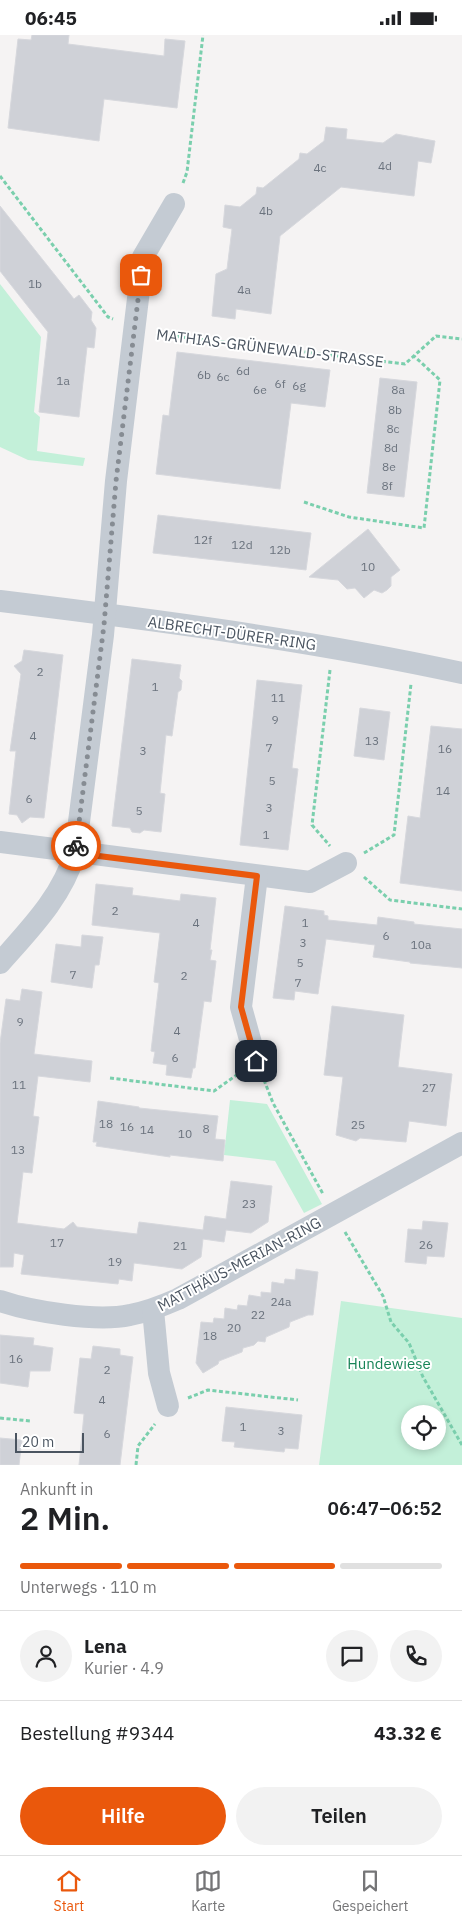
<!DOCTYPE html>
<html lang="de">
<head>
<meta charset="utf-8">
<style>
	:root { --surface:#fff; --page:#f2f2f2; --text:#202124; --muted:#757577; --line:#e0e0e0; --accent:#ea580c }
	body { margin:0; font-family:"IBM Plex Sans",sans-serif; background:var(--page); color:var(--text); height:100vh; display:flex; flex-direction:column; font-size:19px; white-space:nowrap }
	* { box-sizing:border-box; margin:0 }
	p { font-size:16px; color:var(--muted) }
	.icon { flex:none; width:28px; height:28px; fill:none; stroke:currentColor; stroke-width:2; stroke-linecap:round; stroke-linejoin:round }
	.map { position:relative; height:1430px; overflow:hidden }
	.panel { display:flex; flex-direction:column; background:var(--surface); flex:1 }
	.panel>* { flex:none }
	.controls { position:absolute; left:401px; top:1370px; display:grid; gap:10px }
	.controls a { display:grid; place-items:center; width:45px; height:45px; border-radius:50%; background:var(--surface); box-shadow:0 2px 8px #0003; font-size:25px }
	.scale { position:absolute; left:15px; bottom:12px; width:69px; box-sizing:border-box; padding-left:5px; border:2px solid #4a5460; border-top:0; font-size:14px; line-height:18px; white-space:nowrap; color:#4a5460; -webkit-text-stroke:4px #fff; paint-order:stroke }
	.pin { position:absolute; display:grid; place-items:center; width:42px; height:42px; color:#fff; margin:-21px; border-radius:10px; box-shadow:0 2px 8px #0006 }
	.courier { position:absolute; display:grid; place-items:center; width:50px; height:50px; margin:-25px; border:4px solid #ea580c; border-radius:50%; background:#fff; color:#222; box-shadow:0 1px 6px #0007 }
	.head em { font-style:normal; font-weight:600 }
	.head div { display:flex; flex-direction:column-reverse }
	.head { display:flex; align-items:center; justify-content:space-between; height:85px; padding:0 20px }
	h1 { font-size:32px; font-weight:600; line-height:38px }
	.bar { display:grid; grid-template-columns:repeat(4,1fr); gap:8px 5px; align-content:center; height:60px; padding:0 20px }
	.bar i { height:6px; border-radius:4px; background:var(--line) }
	.bar .selected { background:var(--accent) }
	.bar p { grid-column:span 4 }
	.line { display:flex; align-items:center; gap:12px; padding:0 20px; border-top:1px solid var(--line) }
	.line div { flex:1 }
	.round { display:grid; place-items:center; flex:none; width:52px; height:52px; border-radius:26px; background:var(--page) }
	.action { display:flex; gap:10px; margin-top:auto; padding:10px 20px }
	.action a { flex:1; height:58px; border-radius:30px; background:var(--accent); color:#fff; font-size:20px; font-weight:600; line-height:58px; text-align:center }
	.action a+a { background:var(--page); color:var(--text) }
	.status { display:flex; justify-content:space-between; align-items:center; height:35px; padding:0 25px; background:var(--surface); direction:ltr }
	.status svg { height:14px; fill:currentColor }
	.tabs { display:flex; justify-content:space-around; align-items:center; height:70px; border-top:1px solid var(--line); background:var(--surface); font-size:14px; color:var(--muted) }
	.tabs a { display:grid; justify-items:center; gap:2px }
	.tabs .selected { color:var(--accent) }
	.map>svg:first-child { display:block }
	.green { fill:#c3f0d9; fill-rule:evenodd }
	.building { fill:#cfd1d7; stroke:#d7d8dd }
	.lines { fill:none; stroke-linecap:round; stroke-linejoin:round }
	.path { stroke:#7acfad; stroke-width:3; stroke-dasharray:4 2.5; stroke-linecap:butt }
	.minor { stroke:#c4cbd3; stroke-width:22 }
	.done { stroke:#868c93; stroke-width:5; stroke-dasharray:0 9 }
	.route { stroke:#ea580c; stroke-width:6 }
	.labels { text-anchor:middle; dominant-baseline:central; stroke-width:4; stroke-linejoin:round; paint-order:stroke }
	.number-label { font-size:12px; fill:#6b737e }
	.street-label { font-size:15px; fill:#4a5460; stroke:#fff }
	.park-label { font-size:15px; fill:#188458; stroke:#fff }
</style>
</head>
<body>
<div class="status"><b>06:45</b><svg viewBox="0 0 49 12"><path d="M0 12V9h3v3zM5 12V6h3v6zM10 12V3h3v9zM15 12V0h3v12zM26 1h20v11H26zM47 4h2v5h-2z"/></svg></div>
<div class="map">
<svg width="462" height="1430" viewBox="0 0 462 1430">
	<rect width="100%" height="100%" fill="#f5f3f3"/>
	<!-- green -->
	<g class="green">
		<path d="M0,249L41,302L34,377L40,382L37,416L85,423L83,431L28,425L0,412Z"/>
		<path d="M230,1065L267,1069L322,1169L304,1178L275,1126L224,1120Z"/>
		<path d="M341,1266L462,1283V1430H319ZM410,1379H438V1406H410Z"/>
	</g>
	<!-- building -->
	<g class="building">
		<path d="M32,0H69L68,9L164,21L165,4L185,6L177,73L104,64L99,106L8,93L18,4L31,5Z"/>
		<path d="M326,92L347,94L346,104L383,108L396,99L435,106L431,128L418,126L414,161L341,152L280,201L271,279L236,274L235,284L212,281L216,239L227,234L232,194L223,192L225,170L240,172L256,159L257,152L263,153L299,124L300,118L307,119L324,106Z"/>
		<path d="M0,171L74,264L79,260L92,277L91,285L96,293L94,313L87,312L79,382L39,377L48,297L0,236Z"/>
		<path d="M177,317L330,335L325,372L291,368L280,454L156,439L163,380L169,381Z"/>
		<path d="M380,343L417,347L404,462L367,458Z"/>
		<path d="M158,480L311,498L306,535L153,518Z"/>
		<path d="M368,494L400,535L391,542V551L387,555L382,558L374,555L364,563L355,553L347,554L338,545L309,542Z"/>
		<path d="M24,615L63,620L44,783L30,782L22,788L17,780L9,779L16,716H10L21,639L14,631L22,626Z"/>
		<path d="M132,624L181,630L179,643L182,646L181,655L178,657L172,701L166,700L160,758L165,759L161,797L144,795L140,798L132,797L130,793L112,791Z"/>
		<path d="M257,645L302,650L292,733L298,734L288,815L240,810Z"/>
		<path d="M360,673L390,677L384,725L354,721Z"/>
		<path d="M431,691L462,694V856L400,848L408,781L420,783Z"/>
		<path d="M96,849L133,853L132,860L180,866L181,859L216,863L210,915H212L210,925L216,926L211,967L204,966L195,1033H193L191,1043L166,1040L167,1030L153,1028L155,1017L151,1016L159,948L154,947L160,898L92,890Z"/>
		<path d="M285,871L324,876V880L328,881V885L377,890L378,882L414,887V889L462,894V933L410,928V927L373,922L375,910L326,904L318,959L295,956L294,965L273,963Z"/>
		<path d="M82,900L103,902L99,930H95L92,953L51,947L56,909L81,912Z"/>
		<path d="M22,954L42,957L34,1019L92,1026L90,1047L38,1041L33,1081L39,1082L32,1138L23,1137L17,1188L64,1194L73,1187L77,1192L137,1199L139,1187L203,1195L205,1181L226,1184L231,1146L272,1151L268,1187L251,1198L226,1195L224,1207L203,1204L201,1222L182,1234L134,1228L132,1246L119,1244L118,1249L21,1239L24,1220L14,1218L13,1232H0V1008L6,964L20,966Z"/>
		<path d="M332,971L404,980L398,1032L452,1039L446,1091L409,1086L406,1107L360,1103L356,1106L336,1100L343,1042L324,1040Z"/>
		<path d="M98,1066L139,1072V1073L218,1081L215,1104L225,1105L223,1126L170,1120V1122L96,1111L97,1107H93Z"/>
		<path d="M423,1186L448,1188L444,1222L427,1221L426,1229L405,1227L408,1194L422,1195Z"/>
		<path d="M296,1234L318,1237L313,1280H308L290,1287L289,1292L266,1302L265,1307L258,1306L254,1310L243,1313L242,1317L219,1326L218,1329L203,1338L196,1328L201,1287L213,1288L214,1283L224,1284L225,1273L237,1275L238,1270L247,1271L249,1260L261,1262V1257L271,1258L272,1247L284,1249L285,1244L295,1245Z"/>
		<path d="M0,1300L34,1303L33,1310L53,1313L50,1336H30L28,1352L0,1348Z"/>
		<path d="M93,1311L120,1314V1320L133,1322L120,1430H79L84,1379L74,1378L80,1323L91,1324Z"/>
		<path d="M226,1372L302,1380L298,1414L285,1413L284,1417L234,1412L235,1407L222,1406Z"/>
		<path d="M0,1403L22,1405L19,1430H0Z"/>
	</g>
	<g class="lines">
		<!-- path -->
		<g class="path">
			<path d="M0,141L108,282L113,284"/>
			<path d="M183,148L187,137L203,0"/>
			<path d="M156,299L405,329L436,301L462,304"/>
			<path d="M304,467L349,482L424,493L440,345L414,321"/>
			<path d="M330,635L312,790L330,811"/>
			<path d="M364,818L394,800L411,649"/>
			<path d="M364,842L390,865L462,874"/>
			<path d="M110,1043L214,1056L238,1039"/>
			<path d="M264,1045L273,1068L323,1159"/>
			<path d="M345,1197L383,1261L391,1287L409,1308L423,1342L462,1410"/>
			<path d="M188,1363L208,1355L298,1365"/>
			<path d="M0,1383L30,1386"/>
			<path d="M136,1430L138,1411L155,1389"/>
		</g>
		<!-- minor -->
		<g class="minor">
			<path d="M0,566C155,585 310,605 462,638"/>
			<path d="M0,807L310,847L346,828"/>
			<path d="M0,928C30,894 62,862 75,818L103,600L116,446L143,222L174,169"/>
			<path d="M256,1026L241,972L257,841"/>
			<path d="M0,1266C32,1277 97,1287 130,1280C147,1277 162,1271 178,1264L462,1108"/>
			<path d="M153,1275L159,1338L168,1371"/>
		</g>
	</g>
	<g class="lines">
		<!-- done -->
		<path class="done" d="M76,811L104,590L116,446L141,240"/>
		<!-- route -->
		<path class="route" d="M76,811L75,818L257,841L241,972L256,1026"/>
	</g>
	<g class="labels">
		<!-- number labels -->
		<g class="number-label">
			<text x="385" y="130">4d</text>
			<text x="320" y="132">4c</text>
			<text x="266" y="175">4b</text>
			<text x="35" y="248">1b</text>
			<text x="244" y="254">4a</text>
			<text x="243" y="335">6d</text>
			<text x="204" y="339">6b</text>
			<text x="223" y="341">6c</text>
			<text x="63" y="345">1a</text>
			<text x="280" y="348">6f</text>
			<text x="299" y="350">6g</text>
			<text x="260" y="354">6e</text>
			<text x="398" y="354">8a</text>
			<text x="395" y="374">8b</text>
			<text x="393" y="393">8c</text>
			<text x="391" y="412">8d</text>
			<text x="389" y="431">8e</text>
			<text x="387" y="450">8f</text>
			<text x="203" y="504">12f</text>
			<text x="242" y="509">12d</text>
			<text x="280" y="514">12b</text>
			<text x="368" y="531">10</text>
			<text x="40" y="636">2</text>
			<text x="155" y="651">1</text>
			<text x="278" y="662">11</text>
			<text x="275" y="684">9</text>
			<text x="33" y="700">4</text>
			<text x="372" y="705">13</text>
			<text x="269" y="712">7</text>
			<text x="445" y="713">16</text>
			<text x="143" y="715">3</text>
			<text x="272" y="745">5</text>
			<text x="443" y="755">14</text>
			<text x="29" y="763">6</text>
			<text x="269" y="772">3</text>
			<text x="139" y="775">5</text>
			<text x="266" y="799">1</text>
			<text x="115" y="875">2</text>
			<text x="196" y="887">4</text>
			<text x="305" y="887">1</text>
			<text x="386" y="900">6</text>
			<text x="303" y="907">3</text>
			<text x="421" y="909">10a</text>
			<text x="300" y="927">5</text>
			<text x="73" y="939">7</text>
			<text x="184" y="940">2</text>
			<text x="298" y="947">7</text>
			<text x="20" y="986">9</text>
			<text x="177" y="995">4</text>
			<text x="175" y="1022">6</text>
			<text x="19" y="1049">11</text>
			<text x="429" y="1052">27</text>
			<text x="106" y="1088">18</text>
			<text x="358" y="1089">25</text>
			<text x="127" y="1091">16</text>
			<text x="206" y="1093">8</text>
			<text x="147" y="1094">14</text>
			<text x="185" y="1098">10</text>
			<text x="18" y="1114">13</text>
			<text x="249" y="1168">23</text>
			<text x="57" y="1207">17</text>
			<text x="426" y="1209">26</text>
			<text x="180" y="1210">21</text>
			<text x="115" y="1226">19</text>
			<text x="281" y="1266">24a</text>
			<text x="258" y="1279">22</text>
			<text x="234" y="1292">20</text>
			<text x="210" y="1300">18</text>
			<text x="16" y="1323">16</text>
			<text x="107" y="1334">2</text>
			<text x="102" y="1364">4</text>
			<text x="243" y="1391">1</text>
			<text x="281" y="1395">3</text>
			<text x="107" y="1398">6</text>
		</g>
		<!-- street labels -->
		<g class="street-label">
			<text transform="translate(270 313) rotate(7)">MATHIAS-GRÜNEWALD-STRASSE</text>
			<text transform="translate(232 598) rotate(8)">ALBRECHT-DÜRER-RING</text>
			<text transform="translate(239 1229) rotate(-28)">MATTHÄUS-MERIAN-RING</text>
		</g>
		<!-- park labels -->
		<g class="park-label">
			<text x="389" y="1328">Hundewiese</text>
		</g>
	</g>
</svg>
<div class="controls">
<a><svg class="icon" aria-label="locate" viewBox="0 0 24 24"><circle cx="12" cy="12" r="6"/><path d="M12 2v4M12 18v4M2 12h4M18 12h4"/></svg></a>
</div>
<div class="scale">20 m</div>
<div class="pin" style="left:141px;top:240px;background:#ea580c"><svg class="icon" aria-label="bag" viewBox="0 0 24 24"><path d="M5 8h14l-1 12H6zM9 8a3 3 0 0 1 6 0"/></svg></div>
<div class="pin" style="left:256px;top:1026px;background:#1f2937"><svg class="icon" aria-label="home" viewBox="0 0 24 24"><path d="M3 11l9-7 9 7M6 9v11h12V9"/></svg></div>
<div class="courier" style="left:76px;top:811px"><svg class="icon" aria-label="bike" viewBox="0 0 24 24"><circle cx="6" cy="16" r="4"/><circle cx="18" cy="16" r="4"/><path d="M6 16l4-8h5l3 8M10 8l3 8H6M13 5h3"/></svg></div>
</div>
<section class="panel">
<div class="head"><div><h1>2 Min.</h1><p>Ankunft in</p></div><em>06:47–06:52</em></div>
<div class="bar"><i class="selected"></i><i class="selected"></i><i class="selected"></i><i></i><p>Unterwegs · 110 m</p></div>
<div class="line" style="height:90px"><a class="round"><svg class="icon" aria-label="person" viewBox="0 0 24 24"><circle cx="12" cy="8" r="4"/><path d="M4 21q1-7 8-7t8 7"/></svg></a><div><b>Lena</b><p>Kurier · 4.9</p></div><a class="round"><svg class="icon" aria-label="chat" viewBox="0 0 24 24"><path d="M4 5h16v11H9l-5 4z"/></svg></a><a class="round"><svg class="icon" aria-label="phone" viewBox="0 0 24 24"><path d="M5 4h4l2 5-3 2q2 4 5 5l2-3 5 2v4C11 20 4 13 5 4z"/></svg></a></div>
<div class="line" style="height:65px"><div>Bestellung #9344</div><b>43.32 €</b></div>
<div class="action"><a>Hilfe</a><a>Teilen</a></div>
</section>
<nav class="tabs">
<a class="selected"><svg class="icon" aria-label="home" viewBox="0 0 24 24"><path d="M3 11l9-7 9 7M6 9v11h12V9"/></svg>Start</a>
<a><svg class="icon" aria-label="map" viewBox="0 0 24 24"><path d="M3 6l6-2 6 2 6-2v14l-6 2-6-2-6 2zM9 4v14M15 6v14"/></svg>Karte</a>
<a><svg class="icon" aria-label="saved" viewBox="0 0 24 24"><path d="M7 4h10v16l-5-4-5 4z"/></svg>Gespeichert</a>
</nav>
</body>
</html>
